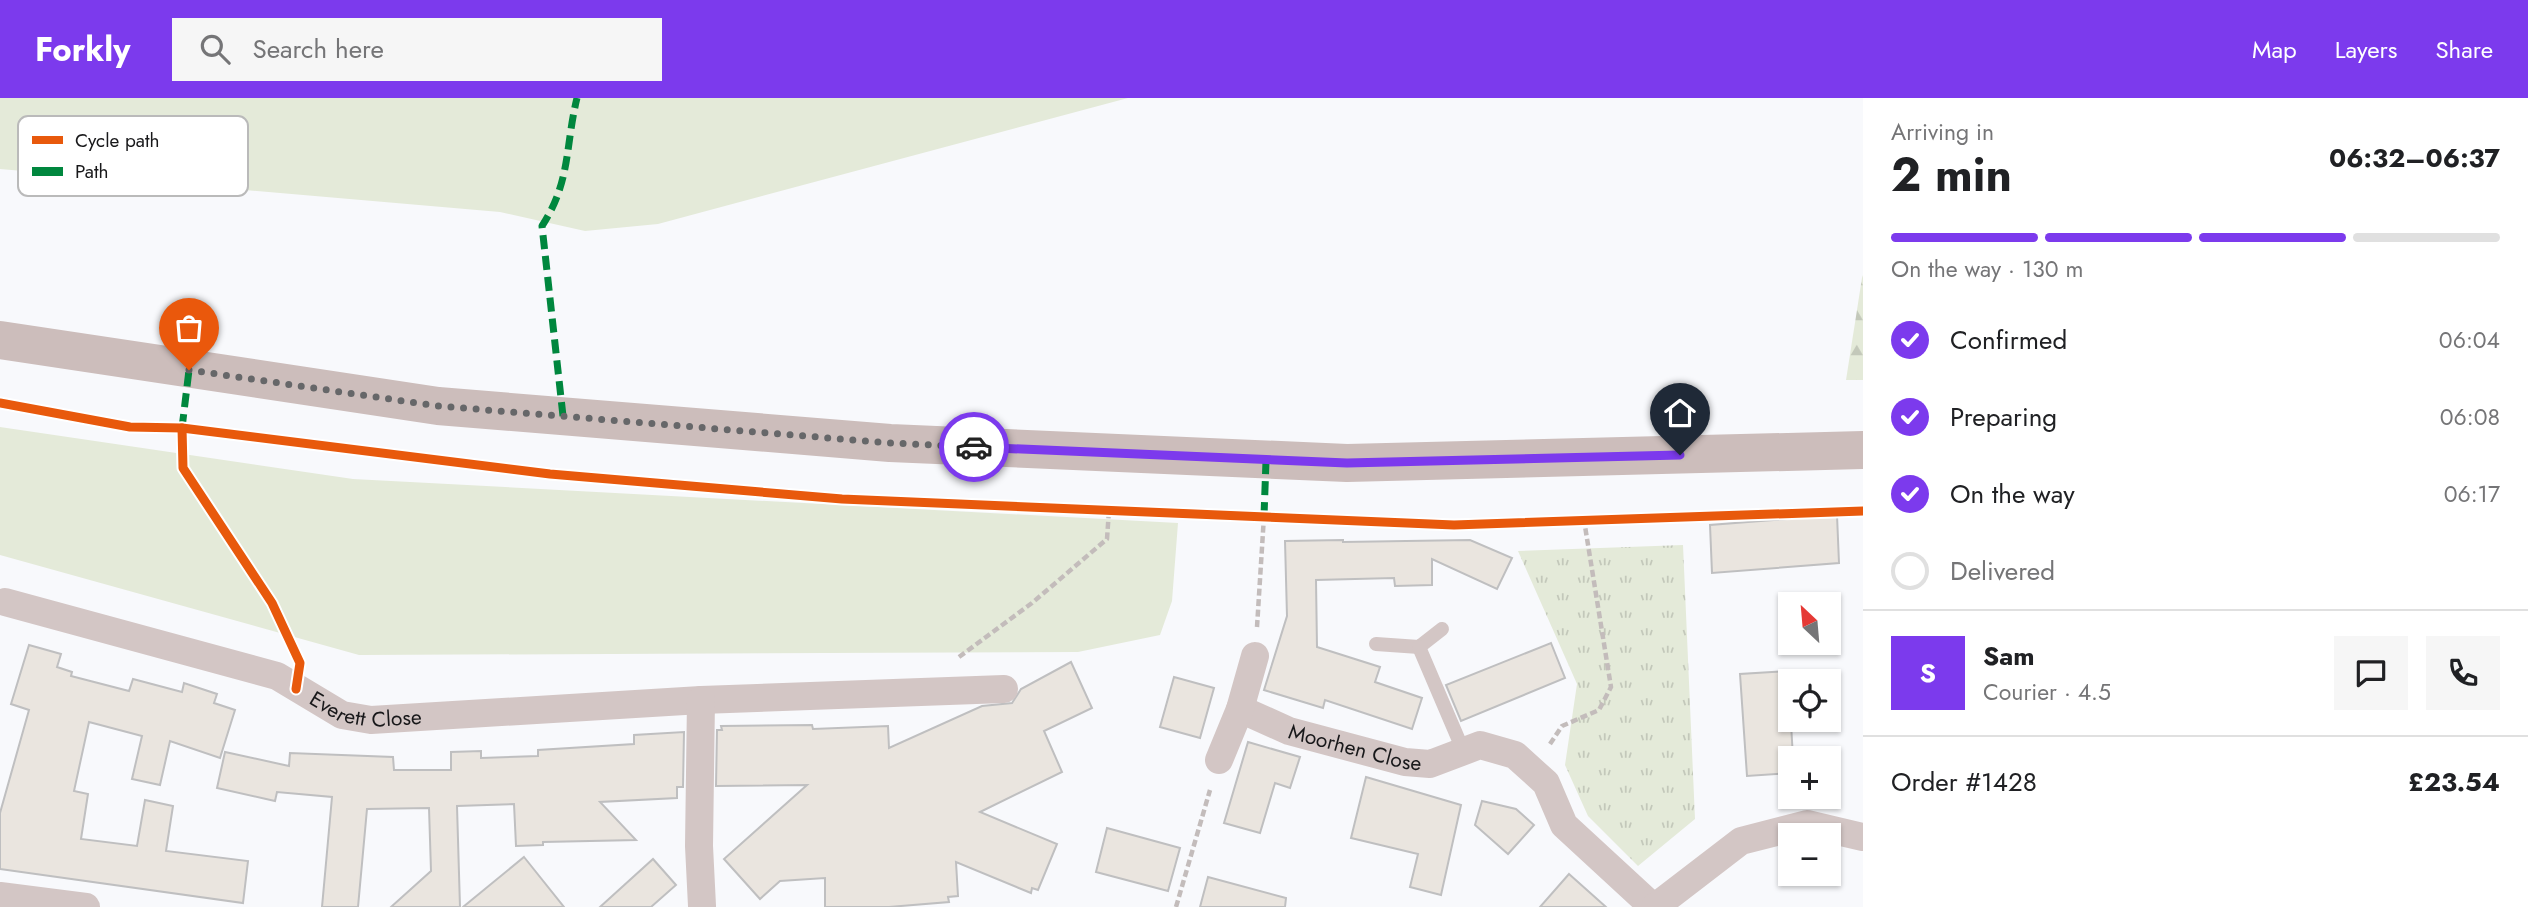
<!DOCTYPE html>
<html lang="en">
<head>
<meta charset="utf-8">
<style>
	:root { --surface:#fff; --page:#f6f6f6; --text:#202124; --muted:#757577; --line:#e0e0e0; --accent:#7c3aed }
	body { margin:0; font-family:Jost,sans-serif; background:var(--page); color:var(--text); height:100vh; display:flex; flex-direction:column; font-size:26px; white-space:nowrap }
	* { box-sizing:border-box; margin:0 }
	p { font-size:23px; color:var(--muted) }
	.icon { flex:none; width:38px; height:38px; fill:none; stroke:currentColor; stroke-width:2; stroke-linecap:round; stroke-linejoin:round }
	.map { position:relative; flex:1; overflow:hidden }
	.sheet { display:flex; flex-direction:column; background:var(--surface); width:665px }
	.sheet>* { flex:none }
	.needle { width:46px; rotate:334deg }
	.tools { position:absolute; left:1778px; top:494px; display:grid; gap:14px }
	.tools a { display:grid; place-items:center; width:63px; height:63px; border-radius:0px; background:var(--surface); box-shadow:0 2px 5px #0004; font-size:35px }
	.pin { position:absolute; display:grid; place-items:center; width:60px; height:60px; color:#fff; margin:-72px -30px; border-radius:50% 50% 50% 0; rotate:-45deg; box-shadow:0 0 7px #0007 }
	.pin .icon { rotate:45deg }
	.courier { position:absolute; display:grid; place-items:center; width:70px; height:70px; margin:-35px; border:5px solid #7c3aed; border-radius:50%; background:#fff; color:#222; box-shadow:0 2px 9px #0007 }
	.overview em { font-style:normal; font-weight:700 }
	.overview div { display:flex; flex-direction:column-reverse }
	.overview { display:flex; align-items:center; justify-content:space-between; height:119px; padding:0 28px }
	h1 { font-size:46px; font-weight:700; line-height:52px }
	.bar { display:grid; grid-template-columns:repeat(4,1fr); gap:10px 7px; align-content:center; height:84px; padding:0 28px }
	.bar i { height:9px; border-radius:5px; background:var(--line) }
	.bar .selected { background:var(--accent) }
	.bar p { grid-column:span 4 }
	.line { display:flex; align-items:center; gap:18px; padding:0 28px; border-top:2px solid var(--line) }
	.line div { flex:1 }
	.round { display:grid; place-items:center; flex:none; width:74px; height:74px; border-radius:0px; background:var(--page) }
	ol { padding:0 28px; list-style:none }
	li { display:flex; align-items:center; gap:21px; height:77px }
	li p { margin-inline-start:auto }
	li .icon { padding:7px; border-radius:50%; background:var(--accent); color:#fff; stroke-width:4 }
	li:last-child { color:var(--muted) }
	li i { width:38px; height:38px; border:4px solid var(--line); border-radius:50% }
	header { display:flex; align-items:center; gap:42px; box-sizing:border-box; height:98px; padding:0 35px; background:var(--accent); color:#fff }
	header strong { font-size:33px }
	nav { display:flex; gap:38px; margin-inline-start:auto; font-size:24px }
	.search { width:490px; height:63px; background:var(--page); display:flex; align-items:center; gap:18px; box-sizing:border-box; padding:0 24px; border-radius:0px; color:var(--muted); font-size:26px }
	main { display:flex; flex:1; min-height:0 }
	.map>svg:first-child { display:block }
	.green { fill:#e4ead9 }
	.forest { fill:url(#forest-firs) }
	.park { fill:url(#park-tufts) }
	.building { fill:#eae5df; stroke:#bfbfc0; stroke-width:2 }
	.lines { fill:none; stroke-linecap:round; stroke-linejoin:round }
	.path { stroke:#c3bcbb; stroke-width:4.5; stroke-dasharray:7 3.5; stroke-linecap:butt }
	.lane { stroke:#d3c6c5; stroke-width:14 }
	.street { stroke:#d3c6c5; stroke-width:28 }
	.secondary { stroke:#ccbdbb; stroke-width:38 }
	.quiet { stroke:#00873e; stroke-width:7; stroke-dasharray:14 7; stroke-linecap:butt }
	.cycleway-casing { stroke:#fff; stroke-width:13 }
	.cycleway { stroke:#e8590c; stroke-width:9 }
	.done { stroke:#666769; stroke-width:7; stroke-dasharray:0 12.6 }
	.route { stroke:#7c3aed; stroke-width:9 }
	.labels { text-anchor:middle; dominant-baseline:central; stroke-width:6; stroke-linejoin:round; paint-order:stroke }
	.street-label { font-size:21px; fill:#18181a; stroke:#fff }
	.key { fill:#fff; stroke:#bababa; stroke-width:2 }
	.key-label { font-size:19px; fill:#18181a }
</style>
</head>
<body>
<header>
<strong>Forkly</strong>
<div class="search"><svg class="icon" aria-label="search" viewBox="0 0 24 24"><circle cx="10" cy="10" r="6"/><path d="M15 15l6 6"/></svg>Search here</div>
<nav><a>Map</a><a>Layers</a><a>Share</a></nav>
</header>
<main>
<div class="map">
<svg width="1863" height="809" viewBox="0 0 1863 809">
	<defs>
		<pattern id="forest-firs" width="22" height="20" patternUnits="userSpaceOnUse" patternTransform="scale(1.75)"><rect width="22" height="20" fill="#e4ead9"/><path d="M5 1l3.5 6h-7zM16 11l3.5 6h-7z" fill="#c3c8ba"/></pattern>
		<pattern id="park-tufts" width="24" height="20" patternUnits="userSpaceOnUse" patternTransform="scale(1.75)"><rect width="24" height="20" fill="#e4ead9"/><path d="M3 7l-1-3M5 7V3M7 7l1-3M15 17l-1-3M17 17v-4M19 17l1-3" fill="none" stroke="#c3c8ba"/></pattern>
	</defs>
	<rect width="100%" height="100%" fill="#f8f9fc"/>
	<!-- green -->
	<g class="green">
		<path d="M0,0H1128L658,126L585,133L500,114L0,71Z"/>
		<path d="M0,329L353,381L1178,425L1172,503L1160,537L1078,554L359,557L0,457Z"/>
	</g>
	<!-- forest -->
	<path class="forest" d="M1863,177V282H1846L1862,180Z"/>
	<!-- park -->
	<path class="park" d="M1683,447L1695,721L1638,768L1588,718L1565,667L1577,586L1518,453Z"/>
	<!-- building -->
	<g class="building">
		<path d="M1837,417L1839,465L1712,475L1710,427Z"/>
		<path d="M1343,442V444L1470,442L1512,460L1497,491L1432,461V487L1395,488L1394,480L1316,482L1317,549L1380,569L1375,584L1422,600L1412,631L1325,602L1323,610L1264,592L1287,518L1285,443Z"/>
		<path d="M1551,545L1565,580L1461,623L1446,587Z"/>
		<path d="M29,547L61,556L57,569L72,574L71,578L129,593L133,581L182,594L184,585L217,596L214,605L235,612L220,660L170,643L160,687L132,681L142,638L89,624L74,693L88,696L81,741L137,748L145,702L173,708L166,753L248,763L243,805L0,771V715L29,612L11,606Z"/>
		<path d="M1071,564L1092,610L1044,633L1062,674L980,714L1057,746L1038,792L1032,790L1031,795L956,764L958,798L948,799L949,804L889,809H825V780L780,783L760,801L724,761L807,687L716,688L717,632H722L721,628L812,627L813,631L888,628L889,650L982,608L1012,605L1021,591Z"/>
		<path d="M1788,573L1793,660L1790,675L1747,678L1740,576Z"/>
		<path d="M1174,579L1214,590L1200,640L1160,629Z"/>
		<path d="M684,634L683,689H677V700L600,704L636,742L543,744V747L516,748L514,706L457,708L460,809H391L431,773L429,710L367,711L358,809H322L332,699L277,694L275,703L217,690L225,654L289,668L290,655L393,659L394,672H451V654L481,653V660L538,658V652L634,646V637Z"/>
		<path d="M1248,644L1300,659L1290,690L1275,685L1260,735L1224,725Z"/>
		<path d="M1366,679L1461,707L1441,797L1410,789L1418,756L1351,740Z"/>
		<path d="M1482,703L1516,711L1534,727L1508,756L1475,727Z"/>
		<path d="M1107,730L1180,750L1168,793L1096,774Z"/>
		<path d="M524,759L564,809H463Z"/>
		<path d="M653,761L676,787L651,809H600Z"/>
		<path d="M1569,776L1606,809H1540Z"/>
		<path d="M1208,779L1286,800L1285,809H1200Z"/>
	</g>
	<g class="lines">
		<!-- path -->
		<g class="path">
			<path d="M182,330L183,370L272,505L292,549"/>
			<path d="M1257,529L1264,418"/>
			<path d="M959,559L1032,505L1107,441L1109,412"/>
			<path d="M1550,646L1562,628L1599,612L1611,589L1584,422"/>
			<path d="M1176,809L1210,692"/>
		</g>
		<!-- lane -->
		<g class="lane">
			<path d="M1376,546L1419,549L1442,531"/>
			<path d="M1419,549L1463,652"/>
		</g>
		<!-- street -->
		<g class="street">
			<path id="s1" d="M5,504L277,578L342,617L371,622L701,602L1004,591"/>
			<path d="M701,602L699,748L702,808"/>
			<path id="s2" d="M1240,611L1289,633L1405,664L1430,666L1480,647L1515,657L1546,685L1564,727L1653,809"/>
			<path d="M1219,662L1240,611L1255,558"/>
			<path d="M0,798L86,809"/>
			<path d="M1655,809L1741,743L1807,726L1863,739"/>
		</g>
		<!-- secondary -->
		<path class="secondary" d="M0,242L438,308L890,345L1347,365L1863,352"/>
		<!-- quiet -->
		<g class="quiet">
			<path d="M563,318L542,128C571,83 565,49 577,0"/>
			<path d="M182,330L189,272"/>
			<path d="M1264,418L1266,363"/>
		</g>
		<!-- cycleway casing -->
		<g class="cycleway-casing">
			<g id="cycleway">
				<path d="M0,305L130,329L182,330L550,376L842,401L1454,427L1863,413"/>
				<path d="M182,330L183,370L272,505L300,565L296,591"/>
			</g>
		</g>
		<!-- cycleway -->
		<use href="#cycleway" class="cycleway"/>
	</g>
	<g class="lines">
		<!-- done -->
		<path class="done" d="M189,272L438,308L890,345L974,349"/>
		<!-- route -->
		<path class="route" d="M974,349L1347,365L1680,357"/>
	</g>
	<g class="labels">
		<!-- street labels -->
		<g class="street-label">
			<text stroke="none"><textPath href="#s1" startOffset="380">Everett Close</textPath></text>
			<text stroke="none"><textPath href="#s2" startOffset="122">Moorhen Close</textPath></text>
		</g>
	</g>
	<!-- legend -->
	<rect x="18" y="18" width="230" height="80" rx="10" class="key"/>
	<rect x="32" y="38" width="31" height="8" fill="#e8590c"/>
	<rect x="32" y="69" width="31" height="9" fill="#00873e"/>
	<g class="key-label">
		<text x="75" y="49">Cycle path</text>
		<text x="75" y="80">Path</text>
	</g>
</svg>
<div class="tools">
<a><svg class="needle" viewBox="-14 -14 28 28"><path d="M0-13l5 13h-10z" fill="#e53935"/><path d="M0 13l5-13h-10z" fill="#757577"/></svg></a>
<a><svg class="icon" aria-label="locate" viewBox="0 0 24 24"><circle cx="12" cy="12" r="6"/><path d="M12 2v4M12 18v4M2 12h4M18 12h4"/></svg></a>
<a>+</a>
<a>−</a>
</div>
<div class="pin" style="left:189px;top:272px;background:#ea580c"><svg class="icon" aria-label="bag" viewBox="0 0 24 24"><path d="M5 8h14l-1 12H6zM9 8a3 3 0 0 1 6 0"/></svg></div>
<div class="pin" style="left:1680px;top:357px;background:#1f2937"><svg class="icon" aria-label="home" viewBox="0 0 24 24"><path d="M3 11l9-7 9 7M6 9v11h12V9"/></svg></div>
<div class="courier" style="left:974px;top:349px"><svg class="icon" aria-label="car" viewBox="0 0 24 24"><path d="M5 17H2v-5l4-1 3-4h7l3 4 3 1v5h-3M9 17h6M6 11h13"/><circle cx="7" cy="17" r="2"/><circle cx="17" cy="17" r="2"/></svg></div>
</div>
<section class="sheet">
<div class="overview"><div><h1>2 min</h1><p>Arriving in</p></div><em>06:32–06:37</em></div>
<div class="bar"><i class="selected"></i><i class="selected"></i><i class="selected"></i><i></i><p>On the way · 130 m</p></div>
<ol>
<li><svg class="icon" aria-label="check" viewBox="0 0 24 24"><path d="M5 12l5 5 9-10"/></svg>Confirmed<p>06:04</p></li>
<li><svg class="icon" aria-label="check" viewBox="0 0 24 24"><path d="M5 12l5 5 9-10"/></svg>Preparing<p>06:08</p></li>
<li><svg class="icon" aria-label="check" viewBox="0 0 24 24"><path d="M5 12l5 5 9-10"/></svg>On the way<p>06:17</p></li>
<li><i></i>Delivered</li>
</ol>
<div class="line" style="height:126px"><b class="round" style="background:var(--accent);color:#fff">S</b><div><b>Sam</b><p>Courier · 4.5</p></div><a class="round"><svg class="icon" aria-label="chat" viewBox="0 0 24 24"><path d="M4 5h16v11H9l-5 4z"/></svg></a><a class="round"><svg class="icon" aria-label="phone" viewBox="0 0 24 24"><path d="M5 4h4l2 5-3 2q2 4 5 5l2-3 5 2v4C11 20 4 13 5 4z"/></svg></a></div>
<div class="line" style="height:91px"><div>Order #1428</div><b>£23.54</b></div>
</section>
</main>
</body>
</html>
